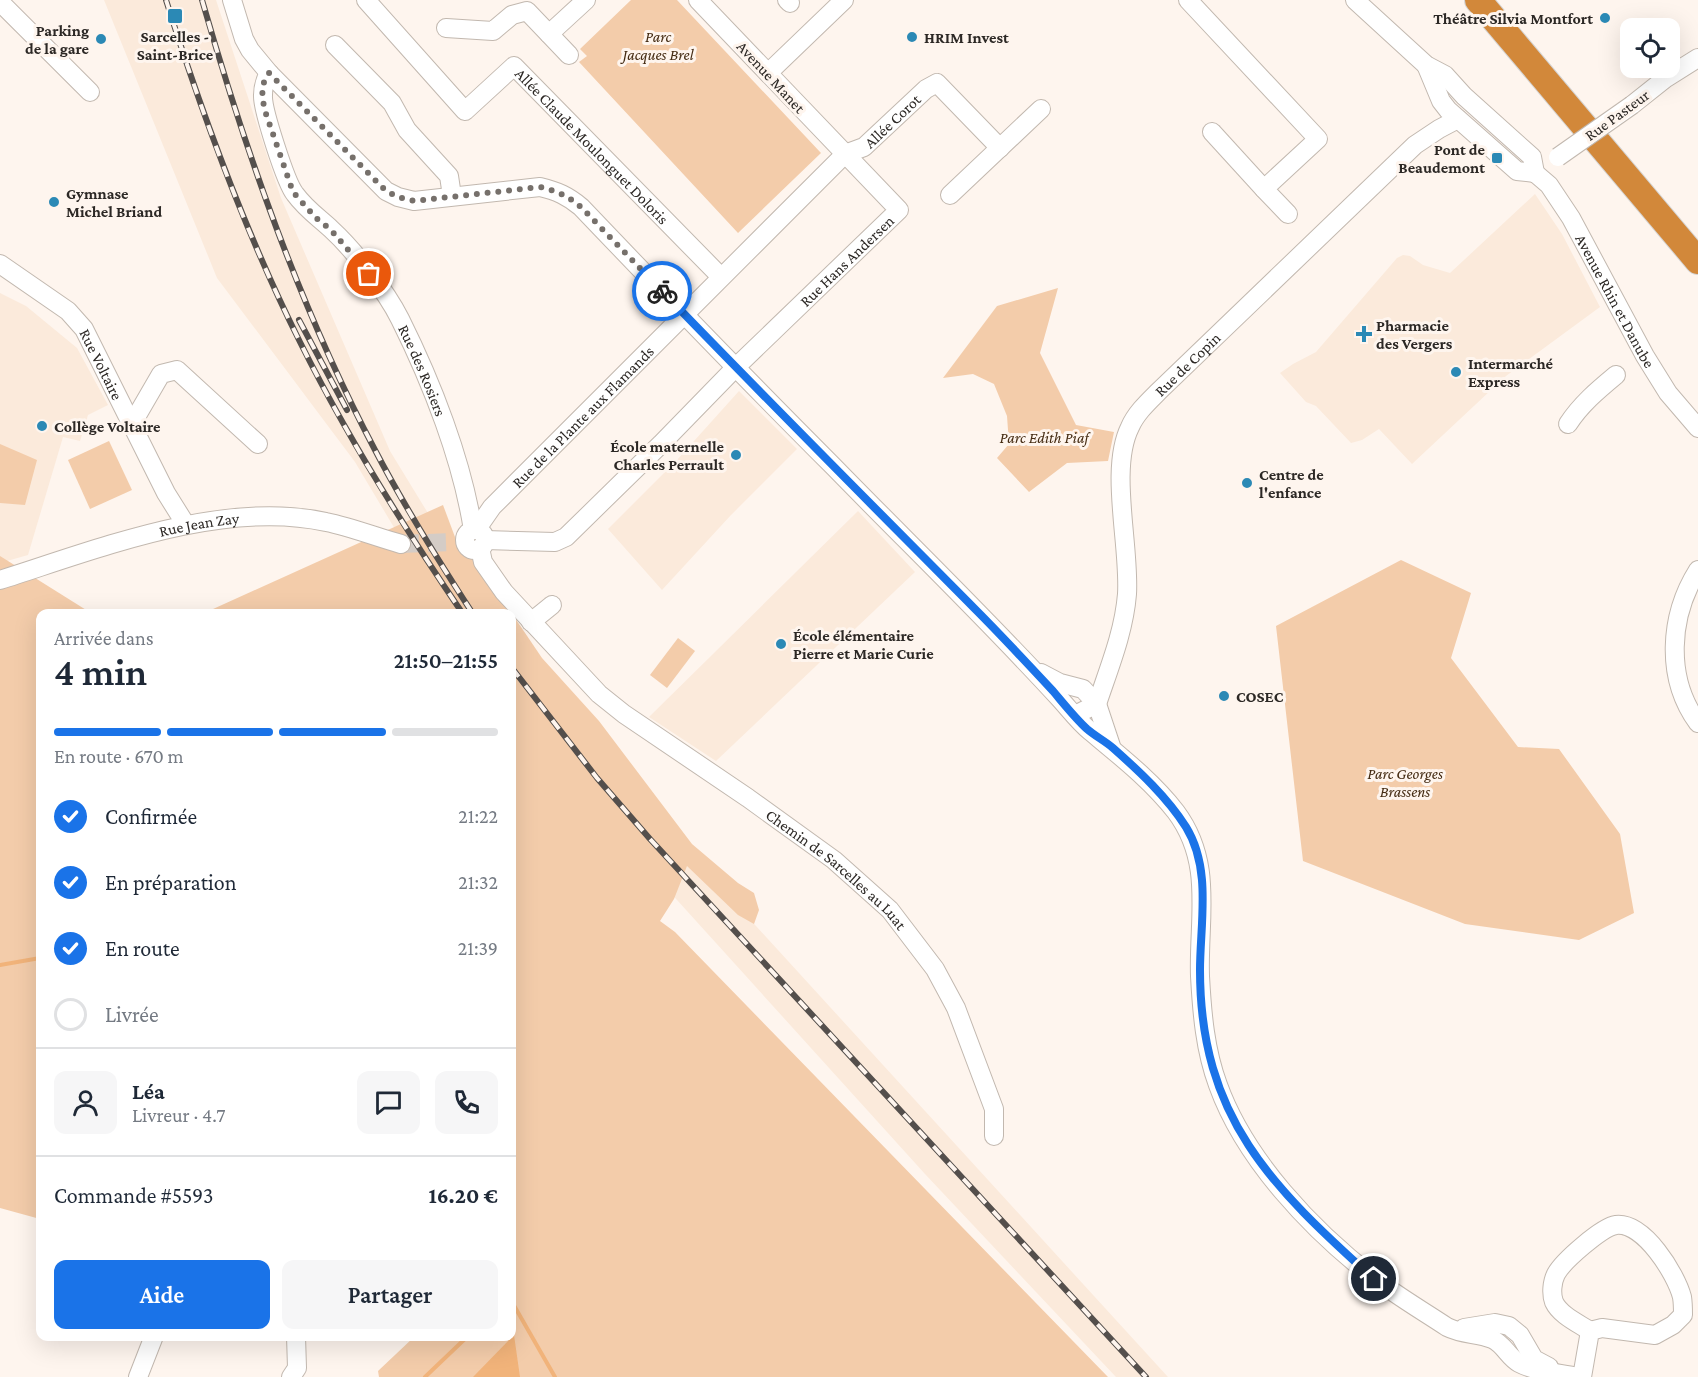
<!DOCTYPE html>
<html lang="fr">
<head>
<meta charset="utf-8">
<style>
	:root { --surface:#fff; --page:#f6f6f7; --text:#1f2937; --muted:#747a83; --line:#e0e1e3; --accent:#1a73e8 }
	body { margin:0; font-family:"Crimson Pro",serif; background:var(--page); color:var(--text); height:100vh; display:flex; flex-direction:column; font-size:22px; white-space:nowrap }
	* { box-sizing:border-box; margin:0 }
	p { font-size:20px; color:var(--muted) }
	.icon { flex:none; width:33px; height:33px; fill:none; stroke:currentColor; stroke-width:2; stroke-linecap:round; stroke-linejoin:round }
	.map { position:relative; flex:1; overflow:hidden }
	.side { position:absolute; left:36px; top:609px; width:480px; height:732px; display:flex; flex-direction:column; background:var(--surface); border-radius:12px; box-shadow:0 6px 24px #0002 }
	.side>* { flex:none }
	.buttons { position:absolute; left:1620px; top:18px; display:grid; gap:12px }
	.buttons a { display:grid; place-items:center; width:60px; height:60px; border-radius:12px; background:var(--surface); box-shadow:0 6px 24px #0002; font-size:30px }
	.pin { position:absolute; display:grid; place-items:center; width:51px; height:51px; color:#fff; margin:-26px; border:3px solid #fff; border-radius:50%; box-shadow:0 2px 6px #0007 }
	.courier { position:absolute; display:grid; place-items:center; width:60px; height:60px; margin:-30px; border:4px solid #1a73e8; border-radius:50%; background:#fff; color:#222; box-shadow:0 2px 8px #0007 }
	.overview em { font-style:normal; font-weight:600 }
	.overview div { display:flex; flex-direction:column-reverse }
	.overview { display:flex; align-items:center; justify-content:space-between; height:102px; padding:0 18px }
	h1 { font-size:39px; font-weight:600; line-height:45px }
	.bar { display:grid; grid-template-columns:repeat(4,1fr); gap:9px 6px; align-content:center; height:72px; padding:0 18px }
	.bar i { height:8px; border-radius:4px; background:var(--line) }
	.bar .active { background:var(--accent) }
	.bar p { grid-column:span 4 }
	.line { display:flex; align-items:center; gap:15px; padding:0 18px; border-top:2px solid var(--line) }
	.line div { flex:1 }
	.round { display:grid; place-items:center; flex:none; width:63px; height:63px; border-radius:12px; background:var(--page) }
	ol { padding:0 18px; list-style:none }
	li { display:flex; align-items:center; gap:18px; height:66px }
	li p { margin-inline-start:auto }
	li .icon { padding:6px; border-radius:50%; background:var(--accent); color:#fff; stroke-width:4 }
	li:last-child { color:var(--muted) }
	li i { width:33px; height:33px; border:3px solid var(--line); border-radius:50% }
	.button { display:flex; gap:12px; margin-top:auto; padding:12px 18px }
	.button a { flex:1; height:69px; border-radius:12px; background:var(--accent); color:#fff; font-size:24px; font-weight:600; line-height:69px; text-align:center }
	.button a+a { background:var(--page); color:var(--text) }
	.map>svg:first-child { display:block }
	.built { fill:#fbeadb }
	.green { fill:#f3ccaa }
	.water { fill:#f1b37a }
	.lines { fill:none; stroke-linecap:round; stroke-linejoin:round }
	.stream { stroke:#f1b37a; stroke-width:4 }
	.minor-tunnel { stroke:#d4ccc6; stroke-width:18; stroke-dasharray:18 9; stroke-linecap:butt }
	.minor-casing { stroke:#c2b8af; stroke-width:20 }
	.highway-casing { stroke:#d5d4d3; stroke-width:28 }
	.minor { stroke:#fff; stroke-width:18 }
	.highway { stroke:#d2883a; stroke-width:26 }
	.rail-casing { stroke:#544f4c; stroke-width:6 }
	.rail { stroke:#fef5ee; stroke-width:4; stroke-dasharray:11; stroke-linecap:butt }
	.minor-bridge-casing { stroke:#c2b8af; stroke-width:20; stroke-linecap:butt }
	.minor-bridge { stroke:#fff; stroke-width:18 }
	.done { stroke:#76706b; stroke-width:6; stroke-dasharray:0 10.8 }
	.route { stroke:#1a73e8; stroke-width:8 }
	.poi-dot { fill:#2b89b5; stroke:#fef5ee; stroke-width:2 }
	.labels { text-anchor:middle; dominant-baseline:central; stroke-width:6; stroke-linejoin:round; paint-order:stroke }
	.poi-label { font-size:16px; font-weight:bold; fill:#2c2825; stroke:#fef5ee; text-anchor:start }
	.park-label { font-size:16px; font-style:italic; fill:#442b12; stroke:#fef5ee }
	.street-label { font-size:16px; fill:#2c2825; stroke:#fef5ee }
</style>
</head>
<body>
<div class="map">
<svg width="1698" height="1377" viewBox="0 0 1698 1377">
	<rect width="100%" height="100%" fill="#fef5ee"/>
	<!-- built -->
	<g class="built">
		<path d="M104,0H216L281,198L390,451L489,613H445L355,462L217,278Z"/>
		<path d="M1535,194L1562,234L1600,307L1506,376L1412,464L1379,429L1362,440L1351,443L1316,406L1306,402L1280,373L1293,364L1316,352L1397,258L1403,255L1410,256L1423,265L1450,273Z"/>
		<path d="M0,293L26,306L77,348L108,405L88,415L80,441L63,437L28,555L0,563Z"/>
		<path d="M739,391L797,449L731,515L662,590L608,529L676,461Z"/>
		<path d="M858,511L915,572L716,761L649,717Z"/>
		<path d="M512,641L672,834L1168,1377H1116L925,1174L658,879Z"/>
	</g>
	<!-- green -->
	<g class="green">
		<path d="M631,0H677L821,153L738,233L579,62L587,56L580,49Z"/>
		<path d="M1058,288L1040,353L1076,425L1114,432L1108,461L1067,463L1029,492L997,458L1009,444L1007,416L994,384L973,374L943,378L997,306Z"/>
		<path d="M109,441L132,490L90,509L68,460Z"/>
		<path d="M0,444L37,460L25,505L0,503Z"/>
		<path d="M443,505L461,553L475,559L542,658L599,721L692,844L738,883L754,893L759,910L754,924L738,915L687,866L674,899L660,921L675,932L1108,1377H379L378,1371L414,1337L512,1336V614H202Z"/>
		<path d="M0,556L91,613L40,614V1219L0,1208Z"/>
		<path d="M1401,560L1471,593L1451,658L1518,747L1559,749L1620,834L1634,913L1579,940L1465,924L1303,861L1276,626Z"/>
		<path d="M678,638L695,651L667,688L650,675Z"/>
	</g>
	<!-- water -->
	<path class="water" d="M514,1335L520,1377H473Z"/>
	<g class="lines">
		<!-- stream -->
		<g class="stream">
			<path d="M0,965L40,958"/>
			<path d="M512,1302L555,1377"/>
			<path d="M425,1377L468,1336"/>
		</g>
		<!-- minor-tunnel -->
		<path class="minor-tunnel" d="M401,544L450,542"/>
		<!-- minor casing -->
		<g class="minor-casing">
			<g id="minor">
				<path d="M232,0L244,39L250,50L269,73L386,191L398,197L414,201L540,187C557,191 568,196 581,207C664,294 748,381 833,466C909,544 987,619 1060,699C1070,710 1079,722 1090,731C1120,756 1152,781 1176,812C1214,863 1198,918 1200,976C1202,1013 1205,1050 1218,1085C1245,1160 1312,1230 1374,1278C1397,1296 1423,1311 1447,1327C1463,1335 1477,1333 1492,1339C1504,1344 1508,1357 1519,1363C1536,1372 1560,1373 1578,1377"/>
				<path id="s1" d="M366,0L465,111L514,66L721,277"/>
				<path d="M787,0L790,3"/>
				<path d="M1188,0L1318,139L1264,189L1288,214"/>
				<path d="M1355,0L1426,65L1445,75L1464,96L1532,157L1535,173"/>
				<path d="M0,2L90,92"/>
				<path d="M446,28L493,31L512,15L527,11L549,34"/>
				<path d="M335,45L392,103L407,130L449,176L452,196"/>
				<path d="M569,55L549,34L586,0"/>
				<path d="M1426,65L1441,101L1448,110L1517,171L1535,173"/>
				<path id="s2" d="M269,73C265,80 263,87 263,95C262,109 286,183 295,194C306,209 318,217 331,229C354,250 386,291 400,319C432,383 462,460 473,530"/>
				<path d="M768,73L844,0"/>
				<path d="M1632,105L1666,78L1698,58"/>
				<path d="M1212,132L1264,189"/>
				<path id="s3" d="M1535,173L1549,185L1571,218L1645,356L1668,393L1698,428"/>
				<path d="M950,195L1041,109"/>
				<path id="s4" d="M0,264L68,311L84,329L166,493L186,525"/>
				<path d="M132,424L161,374L177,370L258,444"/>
				<path d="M1568,424C1581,404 1598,390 1616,375"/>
				<path id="s5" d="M476,530L492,507L845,154L864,147L926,89L937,83L1000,148"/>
				<circle cx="475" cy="540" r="10"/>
				<path id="s6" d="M485,540L555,542L566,537L661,444L736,367L899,210L698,0"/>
				<path id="s7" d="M480,548L483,562L504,592L599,694L624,714L748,798L834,860L890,910L935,969L956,1008L994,1109V1136"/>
				<path d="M1698,570C1669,616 1665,678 1698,723"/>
				<path id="s8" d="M0,580C98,549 223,499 326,522C351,527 376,537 401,544"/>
				<path d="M531,622L552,605"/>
				<path d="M1041,673L1060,683L1083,689L1097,704L1111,746"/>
				<path id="s9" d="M1075,715L1097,704C1109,668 1124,632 1127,594C1130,545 1109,469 1130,427C1136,413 1148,402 1159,391L1415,145L1439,129L1458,119"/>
				<path d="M1464,1328L1495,1323L1509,1326L1520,1335L1534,1359L1549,1367"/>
				<path d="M138,1377L154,1336"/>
				<path d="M291,1377L297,1368L296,1336"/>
				<path d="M1582,1377L1590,1331L1602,1328L1655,1335L1673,1325L1683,1315C1683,1309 1683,1303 1682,1297C1676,1274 1644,1222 1616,1225C1602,1227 1563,1261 1556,1274C1552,1282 1551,1294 1554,1302C1560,1315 1578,1323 1590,1331"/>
			</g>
		</g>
		<!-- highway casing -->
		<g class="highway-casing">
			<path id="highway" d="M1478,0L1698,261"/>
		</g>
		<!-- minor -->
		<use href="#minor" class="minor"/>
		<!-- highway -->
		<use href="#highway" class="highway"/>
		<!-- rail casing -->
		<g class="rail-casing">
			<g id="rail">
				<path d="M166,0C203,117 245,232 300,342C347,437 403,526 463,614"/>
				<path d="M202,0C246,153 300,308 375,450C404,506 438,560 473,614"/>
				<path d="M299,320L347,410"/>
				<path d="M512,668L597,778L650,839L1146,1377"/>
			</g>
		</g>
		<!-- rail -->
		<use href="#rail" class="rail"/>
		<!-- minor-bridge casing -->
		<g class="minor-bridge-casing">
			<path id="minor-bridge" d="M1558,157L1632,105"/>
		</g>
		<!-- minor-bridge -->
		<use href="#minor-bridge" class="minor-bridge"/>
	</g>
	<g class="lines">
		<!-- done -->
		<path class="done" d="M369,274L331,230L316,218L293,192L265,111L262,96L264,82L269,73L386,191L398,197L414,201L540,187C557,191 568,196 581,207L662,291"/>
		<!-- route -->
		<path class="route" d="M662,291C765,398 870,503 974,608C1001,635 1027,663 1053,691C1064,704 1075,718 1087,729C1095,736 1105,741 1113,748C1139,771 1167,797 1186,827C1212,869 1200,924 1200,970C1200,1118 1272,1187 1374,1279"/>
	</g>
	<!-- markers -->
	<g class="poi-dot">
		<rect x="167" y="8" width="16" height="16" rx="3"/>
		<circle cx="1605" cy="18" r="6"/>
		<circle cx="912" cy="37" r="6"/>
		<circle cx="101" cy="39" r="6"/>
		<rect x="1491" y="152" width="12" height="12" rx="3"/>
		<circle cx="54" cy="202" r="6"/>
		<path d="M1361 325h6v6h6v6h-6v6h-6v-6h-6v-6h6z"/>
		<circle cx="1456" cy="372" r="6"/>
		<circle cx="42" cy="426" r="6"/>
		<circle cx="736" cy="455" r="6"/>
		<circle cx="1247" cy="483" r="6"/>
		<circle cx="781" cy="644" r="6"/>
		<circle cx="1224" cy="696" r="6"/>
	</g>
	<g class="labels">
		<!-- poi labels -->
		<g class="poi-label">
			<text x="1593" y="18" text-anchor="end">Théâtre Silvia Montfort</text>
			<text x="89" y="30" text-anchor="end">Parking<tspan x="89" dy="18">de la gare</tspan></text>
			<text x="175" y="36" text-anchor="middle">Sarcelles -<tspan x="175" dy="18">Saint-Brice</tspan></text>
			<text x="924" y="37">HRIM Invest</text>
			<text x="1485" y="149" text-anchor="end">Pont de<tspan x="1485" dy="18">Beaudemont</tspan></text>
			<text x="66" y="193">Gymnase<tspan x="66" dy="18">Michel Briand</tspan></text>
			<text x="1376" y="325">Pharmacie<tspan x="1376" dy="18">des Vergers</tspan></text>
			<text x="1468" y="363">Intermarché<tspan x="1468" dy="18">Express</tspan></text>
			<text x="54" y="426">Collège Voltaire</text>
			<text x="724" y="446" text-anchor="end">École maternelle<tspan x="724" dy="18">Charles Perrault</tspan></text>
			<text x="1259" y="474">Centre de<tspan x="1259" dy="18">l'enfance</tspan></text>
			<text x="793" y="635">École élémentaire<tspan x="793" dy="18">Pierre et Marie Curie</tspan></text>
			<text x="1236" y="696">COSEC</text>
		</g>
		<!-- park labels -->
		<g class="park-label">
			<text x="658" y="36">Parc<tspan x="658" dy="18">Jacques Brel</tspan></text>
			<text x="1044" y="437">Parc Edith Piaf</text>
			<text x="1405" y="773">Parc Georges<tspan x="1405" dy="18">Brassens</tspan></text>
		</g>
		<!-- street labels -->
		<g class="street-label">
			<text transform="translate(771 77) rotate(47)">Avenue Manet</text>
			<text transform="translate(1617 115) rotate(-36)">Rue Pasteur</text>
			<text stroke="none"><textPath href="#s5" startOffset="586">Allée Corot</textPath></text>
			<text stroke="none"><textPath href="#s1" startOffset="327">Allée Claude Moulonguet Doloris</textPath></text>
			<text stroke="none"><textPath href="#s6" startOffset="476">Rue Hans Andersen</textPath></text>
			<text stroke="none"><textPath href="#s3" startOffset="152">Avenue Rhin et Danube</textPath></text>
			<text stroke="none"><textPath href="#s4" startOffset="146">Rue Voltaire</textPath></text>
			<text stroke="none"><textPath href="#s9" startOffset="393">Rue de Copin</textPath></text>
			<text stroke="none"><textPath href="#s2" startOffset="348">Rue des Rosiers</textPath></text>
			<text stroke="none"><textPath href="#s5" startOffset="156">Rue de la Plante aux Flamands</textPath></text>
			<text stroke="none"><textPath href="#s8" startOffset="207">Rue Jean Zay</textPath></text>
			<text stroke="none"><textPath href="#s7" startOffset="486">Chemin de Sarcelles au Luat</textPath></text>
		</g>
	</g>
</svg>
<div class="buttons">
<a><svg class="icon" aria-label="locate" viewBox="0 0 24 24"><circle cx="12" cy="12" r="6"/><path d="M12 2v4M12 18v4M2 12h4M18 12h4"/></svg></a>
</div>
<div class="pin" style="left:369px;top:274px;background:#ea580c"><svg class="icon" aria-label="bag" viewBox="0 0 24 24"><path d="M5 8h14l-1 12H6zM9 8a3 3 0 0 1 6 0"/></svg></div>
<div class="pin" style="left:1374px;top:1279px;background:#1f2937"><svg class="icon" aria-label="home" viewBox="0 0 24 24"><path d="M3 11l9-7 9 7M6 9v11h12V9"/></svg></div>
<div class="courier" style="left:662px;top:291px"><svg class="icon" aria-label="bike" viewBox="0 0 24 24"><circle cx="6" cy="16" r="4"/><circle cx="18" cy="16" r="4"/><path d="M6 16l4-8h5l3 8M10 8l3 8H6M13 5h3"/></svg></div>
<section class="side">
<div class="overview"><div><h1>4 min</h1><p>Arrivée dans</p></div><em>21:50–21:55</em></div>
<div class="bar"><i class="active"></i><i class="active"></i><i class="active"></i><i></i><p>En route · 670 m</p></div>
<ol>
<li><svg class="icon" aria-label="check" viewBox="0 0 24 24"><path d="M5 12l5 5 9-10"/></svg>Confirmée<p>21:22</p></li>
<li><svg class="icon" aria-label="check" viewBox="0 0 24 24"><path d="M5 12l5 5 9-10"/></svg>En préparation<p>21:32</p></li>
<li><svg class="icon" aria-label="check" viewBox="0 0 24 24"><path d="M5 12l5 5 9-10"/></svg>En route<p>21:39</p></li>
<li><i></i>Livrée</li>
</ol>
<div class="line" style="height:108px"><a class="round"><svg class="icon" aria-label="person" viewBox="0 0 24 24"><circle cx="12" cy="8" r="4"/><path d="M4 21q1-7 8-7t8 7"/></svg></a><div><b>Léa</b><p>Livreur · 4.7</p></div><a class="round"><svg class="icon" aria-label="chat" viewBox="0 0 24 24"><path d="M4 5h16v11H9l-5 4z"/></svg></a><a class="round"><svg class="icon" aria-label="phone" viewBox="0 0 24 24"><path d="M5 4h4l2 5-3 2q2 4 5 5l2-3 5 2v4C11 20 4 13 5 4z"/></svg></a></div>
<div class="line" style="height:78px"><div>Commande #5593</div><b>16.20 €</b></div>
<div class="button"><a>Aide</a><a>Partager</a></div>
</section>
</div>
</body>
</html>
